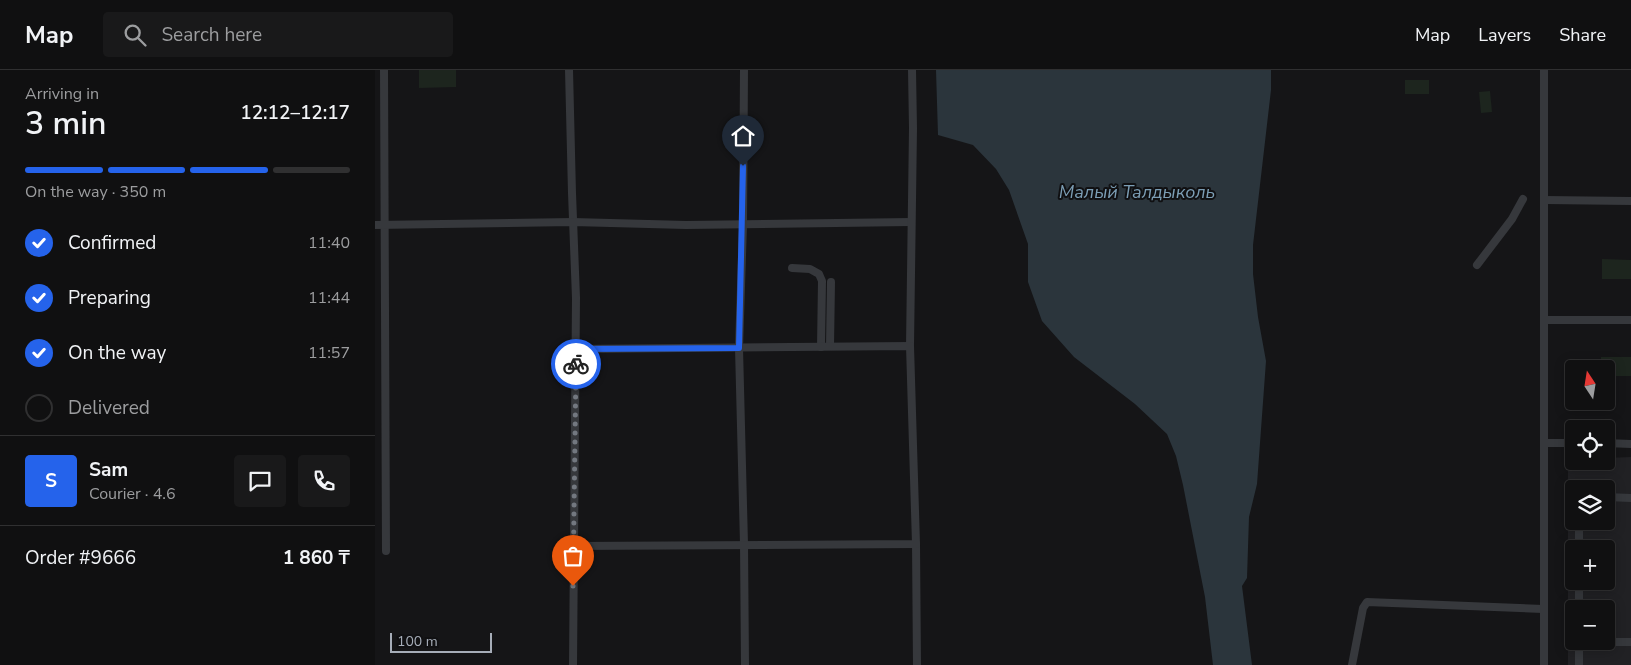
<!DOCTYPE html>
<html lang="en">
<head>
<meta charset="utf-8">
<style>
	:root { --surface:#101011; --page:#19191a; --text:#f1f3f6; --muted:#9c9d9f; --line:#303031; --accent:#2563eb }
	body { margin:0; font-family:"Nunito Sans",sans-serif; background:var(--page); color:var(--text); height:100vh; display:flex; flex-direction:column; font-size:19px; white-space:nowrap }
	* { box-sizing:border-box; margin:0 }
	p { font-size:16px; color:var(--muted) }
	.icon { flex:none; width:28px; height:28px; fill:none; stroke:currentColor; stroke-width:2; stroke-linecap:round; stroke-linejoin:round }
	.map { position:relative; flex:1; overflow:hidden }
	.drawer { display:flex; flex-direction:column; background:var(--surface); width:375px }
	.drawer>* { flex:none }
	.needle { width:32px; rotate:348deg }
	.fabs { position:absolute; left:1190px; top:290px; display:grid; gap:10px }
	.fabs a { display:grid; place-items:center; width:50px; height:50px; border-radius:5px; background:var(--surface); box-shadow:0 2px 12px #0003,0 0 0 1px var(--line); font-size:25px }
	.scale { position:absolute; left:15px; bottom:12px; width:102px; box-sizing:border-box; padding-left:5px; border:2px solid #a6adb8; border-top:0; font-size:14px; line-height:18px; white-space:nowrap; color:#a6adb8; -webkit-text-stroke:4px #101012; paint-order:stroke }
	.pin { position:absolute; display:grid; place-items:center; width:42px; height:42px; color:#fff; margin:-51px -21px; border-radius:50% 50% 50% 0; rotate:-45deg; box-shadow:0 0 5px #0007 }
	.pin .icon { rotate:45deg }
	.courier { position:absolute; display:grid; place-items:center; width:50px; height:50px; margin:-25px; border:4px solid #2563eb; border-radius:50%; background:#fff; color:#222; box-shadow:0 1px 6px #0007 }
	.head em { font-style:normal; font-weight:600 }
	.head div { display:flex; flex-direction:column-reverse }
	.head { display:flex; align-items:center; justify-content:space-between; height:85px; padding:0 25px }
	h1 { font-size:32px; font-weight:600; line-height:38px }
	.bar { display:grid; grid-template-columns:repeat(4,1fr); gap:8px 5px; align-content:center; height:60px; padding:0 25px }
	.bar i { height:6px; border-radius:4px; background:var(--line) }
	.bar .current { background:var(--accent) }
	.bar p { grid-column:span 4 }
	.line { display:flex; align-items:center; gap:12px; padding:0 25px; border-top:1px solid var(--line) }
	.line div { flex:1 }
	.round { display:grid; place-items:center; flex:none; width:52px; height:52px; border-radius:5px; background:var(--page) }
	ol { padding:0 25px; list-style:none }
	li { display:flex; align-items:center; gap:15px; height:55px }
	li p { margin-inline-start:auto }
	li .icon { padding:5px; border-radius:50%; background:var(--accent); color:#fff; stroke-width:4 }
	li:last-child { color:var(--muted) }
	li i { width:28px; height:28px; border:2px solid var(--line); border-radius:50% }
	header { display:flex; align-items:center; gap:30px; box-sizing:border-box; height:70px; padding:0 25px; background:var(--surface); border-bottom:1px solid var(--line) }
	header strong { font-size:24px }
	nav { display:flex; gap:28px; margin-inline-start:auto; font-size:18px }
	.search { width:350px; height:45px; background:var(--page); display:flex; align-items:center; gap:12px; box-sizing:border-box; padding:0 18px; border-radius:5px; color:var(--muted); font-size:19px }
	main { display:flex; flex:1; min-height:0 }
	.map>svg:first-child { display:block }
	.built { fill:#212124; fill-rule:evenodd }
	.green { fill:#1d251e }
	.water { fill:#2b353c }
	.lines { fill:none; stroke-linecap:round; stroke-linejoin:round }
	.minor { stroke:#36383c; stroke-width:8 }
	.done { stroke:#737880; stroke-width:5; stroke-dasharray:0 9 }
	.route { stroke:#2563eb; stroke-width:6 }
	.labels { text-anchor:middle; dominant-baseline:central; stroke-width:4; stroke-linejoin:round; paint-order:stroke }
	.water-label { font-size:18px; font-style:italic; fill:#7c9eb5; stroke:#101012 }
</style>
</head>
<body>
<header>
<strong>Map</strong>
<div class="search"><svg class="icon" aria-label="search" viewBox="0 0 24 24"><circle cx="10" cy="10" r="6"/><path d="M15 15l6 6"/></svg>Search here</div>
<nav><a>Map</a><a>Layers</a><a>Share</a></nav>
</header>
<main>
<section class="drawer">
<div class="head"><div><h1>3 min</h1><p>Arriving in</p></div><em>12:12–12:17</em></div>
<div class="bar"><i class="current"></i><i class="current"></i><i class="current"></i><i></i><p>On the way · 350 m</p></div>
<ol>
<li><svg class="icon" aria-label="check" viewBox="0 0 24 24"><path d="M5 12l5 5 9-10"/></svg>Confirmed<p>11:40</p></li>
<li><svg class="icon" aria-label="check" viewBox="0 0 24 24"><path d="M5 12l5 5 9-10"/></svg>Preparing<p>11:44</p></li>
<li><svg class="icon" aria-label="check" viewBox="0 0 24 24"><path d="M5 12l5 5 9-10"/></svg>On the way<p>11:57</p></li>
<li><i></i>Delivered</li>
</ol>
<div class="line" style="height:90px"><b class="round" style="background:var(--accent);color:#fff">S</b><div><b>Sam</b><p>Courier · 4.6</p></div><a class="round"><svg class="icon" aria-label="chat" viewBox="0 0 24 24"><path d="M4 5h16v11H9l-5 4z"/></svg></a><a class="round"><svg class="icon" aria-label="phone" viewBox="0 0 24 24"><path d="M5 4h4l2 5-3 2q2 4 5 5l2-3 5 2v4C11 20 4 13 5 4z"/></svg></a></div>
<div class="line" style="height:65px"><div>Order #9666</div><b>1 860 ₸</b></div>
</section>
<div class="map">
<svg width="1256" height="595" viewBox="0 0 1256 595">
	<rect width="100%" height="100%" fill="#151517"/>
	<!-- built -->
	<path class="built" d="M1256,387V595H1193V388H1199V391H1231V388ZM1199,419H1231V451H1199ZM1199,479H1231V511H1199ZM1199,539H1231V571H1199Z"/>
	<!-- green -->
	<g class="green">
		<path d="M44,0H81V17L44,18Z"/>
		<rect x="1030" y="10" width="24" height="14"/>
		<path d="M1115,21L1117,42L1106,43L1104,22Z"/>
		<path d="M1227,189L1256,190V209H1227Z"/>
		<path d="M1226,287H1256V306H1231V299H1226Z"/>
	</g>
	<!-- water -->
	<path class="water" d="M561,0H896V20L878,175V204L883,247L891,291L882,414L874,447L872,508L867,516L877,595H838L830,527L808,415L801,386L792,364L760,334L699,287L667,251L653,212V174L634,120L621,99L598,75L563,65Z"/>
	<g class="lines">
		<!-- minor -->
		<g class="minor">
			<path d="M9,0L11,481"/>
			<path d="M194,0L197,123L201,228L198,595"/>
			<path d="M369,0L368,155L364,278L369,474L370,595"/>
			<path d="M1170,130L1256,131"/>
			<path d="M0,155L198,152L311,155L536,152"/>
			<path d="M1102,195L1137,149L1148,129"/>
			<path d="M417,198L435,199L444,204L447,211L446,277"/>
			<path d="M1169,250H1256"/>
			<path d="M455,276L456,212"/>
			<path d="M535,276L538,58L537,0"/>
			<path d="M1169,373H1199"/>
			<path d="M1231,373L1256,374"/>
			<path d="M1231,427L1256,428"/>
			<path d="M1204,451V479"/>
			<path d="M541,474L542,595"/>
			<path d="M198,476L541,474L535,276L201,279"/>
			<path d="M1204,511V539"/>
			<path d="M1204,572H1256"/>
			<path d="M977,595L988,538L992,532L1168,539"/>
			<path d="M1169,595V0"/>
			<path d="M1204,595V571"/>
		</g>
	</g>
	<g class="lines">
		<!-- done -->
		<path class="done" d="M198,516L201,294"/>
		<!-- route -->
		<path class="route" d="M201,294V279L364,278L368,96"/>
	</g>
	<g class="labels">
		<!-- water labels -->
		<g class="water-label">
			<text x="762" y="122">Малый Талдыколь</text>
		</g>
	</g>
</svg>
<div class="fabs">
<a><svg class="needle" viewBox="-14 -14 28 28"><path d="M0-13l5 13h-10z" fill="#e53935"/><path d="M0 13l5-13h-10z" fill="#9c9d9f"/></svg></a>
<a><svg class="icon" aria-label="locate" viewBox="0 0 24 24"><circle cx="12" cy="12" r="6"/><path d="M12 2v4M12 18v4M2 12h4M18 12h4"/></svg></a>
<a><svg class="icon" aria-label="layers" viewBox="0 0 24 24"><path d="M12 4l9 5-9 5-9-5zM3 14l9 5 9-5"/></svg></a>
<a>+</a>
<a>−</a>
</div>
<div class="scale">100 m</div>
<div class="pin" style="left:198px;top:516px;background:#ea580c"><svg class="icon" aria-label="bag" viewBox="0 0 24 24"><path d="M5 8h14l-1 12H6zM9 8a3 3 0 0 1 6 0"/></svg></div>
<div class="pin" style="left:368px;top:96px;background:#1f2937"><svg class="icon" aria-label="home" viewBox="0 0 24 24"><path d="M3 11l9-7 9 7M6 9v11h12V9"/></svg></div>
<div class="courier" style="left:201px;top:294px"><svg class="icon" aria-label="bike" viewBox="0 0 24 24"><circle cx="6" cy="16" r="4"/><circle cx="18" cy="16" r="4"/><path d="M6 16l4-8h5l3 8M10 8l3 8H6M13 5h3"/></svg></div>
</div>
</main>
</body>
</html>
